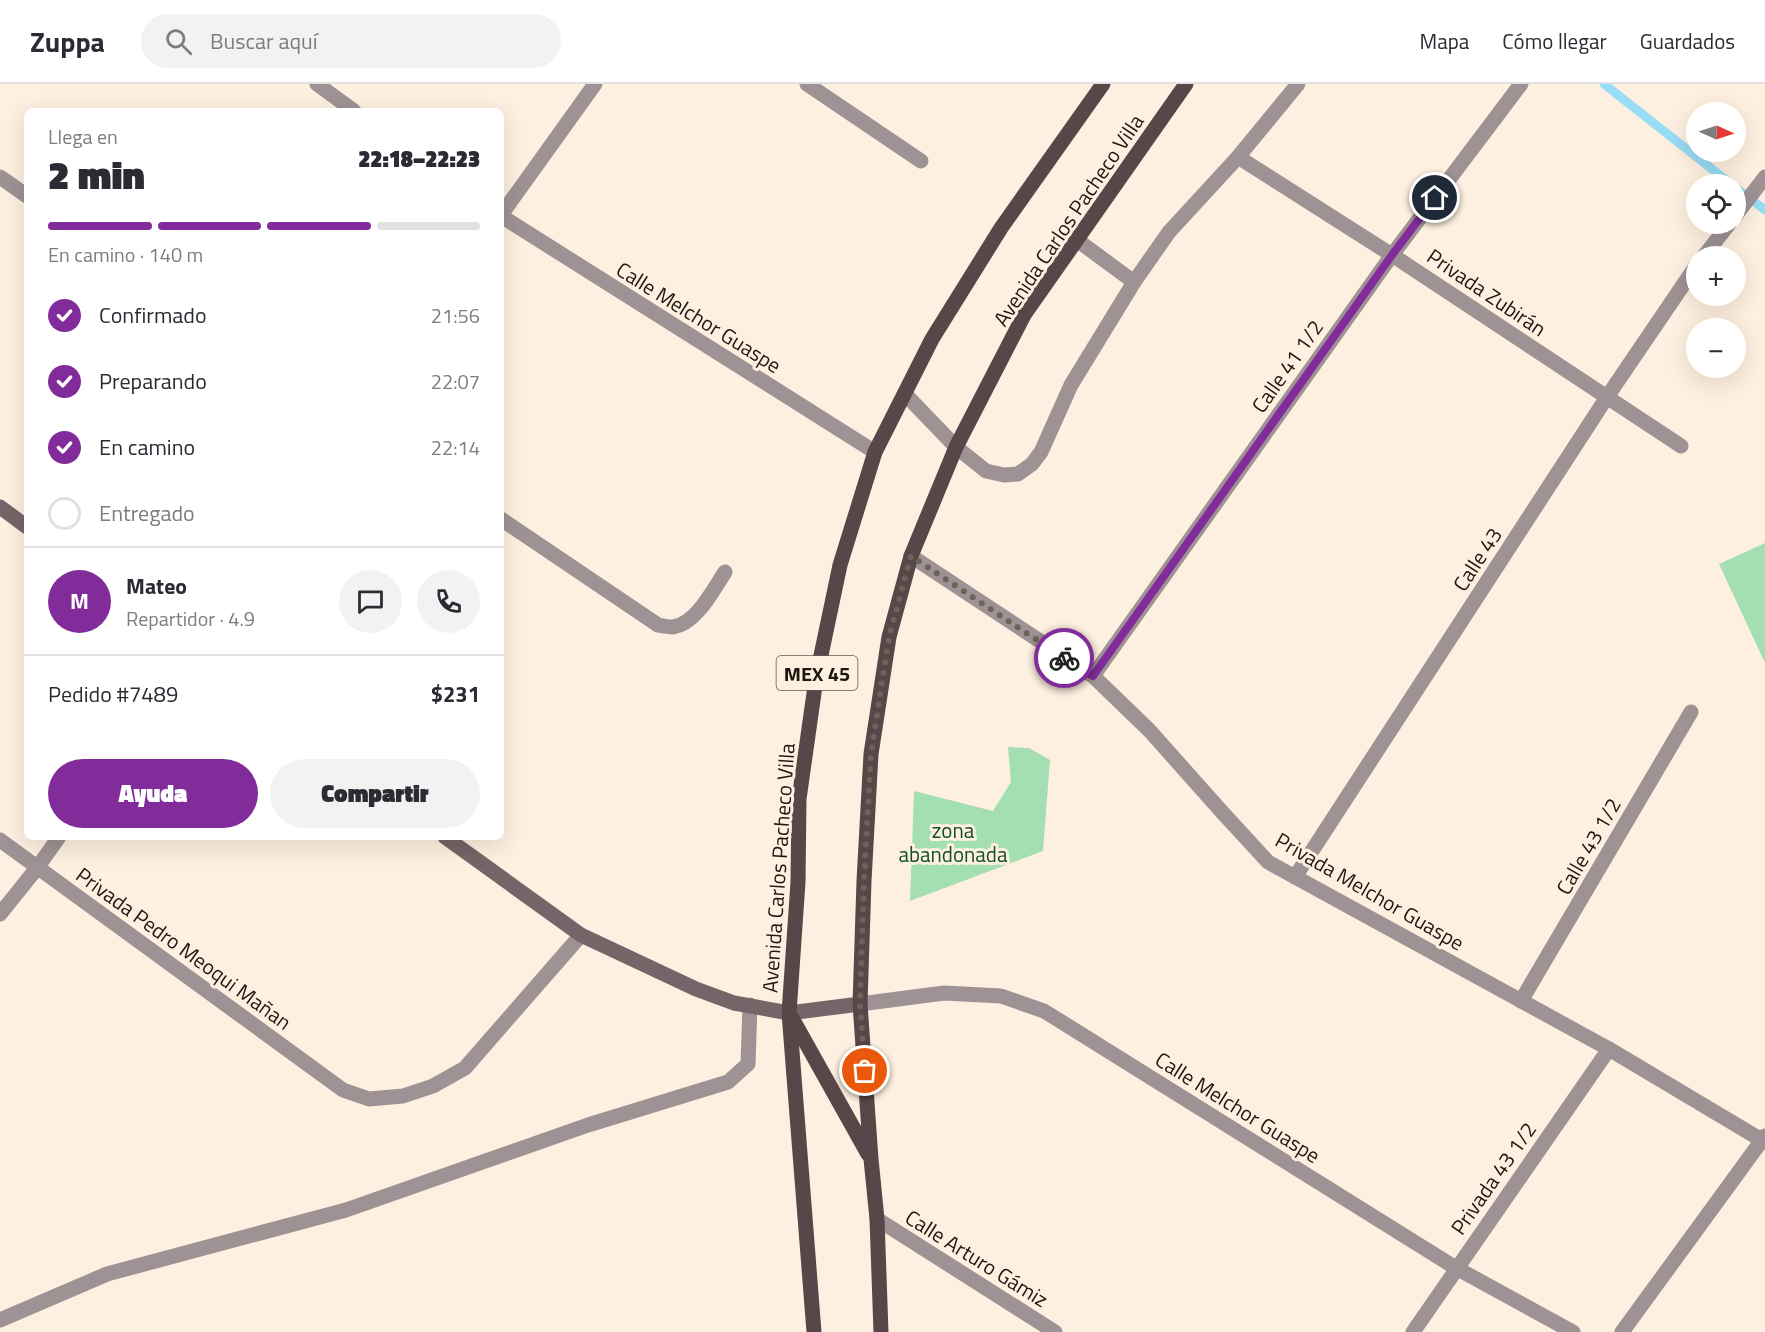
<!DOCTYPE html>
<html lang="es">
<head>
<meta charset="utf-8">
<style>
	:root { --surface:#fff; --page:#f2f2f3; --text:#2b2b33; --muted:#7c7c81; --line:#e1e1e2; --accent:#812c9a }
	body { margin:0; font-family:"Titillium Web",sans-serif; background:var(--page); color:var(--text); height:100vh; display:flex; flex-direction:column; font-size:22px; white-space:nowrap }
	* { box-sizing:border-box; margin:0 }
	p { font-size:20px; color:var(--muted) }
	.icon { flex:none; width:33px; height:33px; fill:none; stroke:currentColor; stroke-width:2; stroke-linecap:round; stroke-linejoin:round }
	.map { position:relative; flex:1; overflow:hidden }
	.sheet { position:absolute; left:24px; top:24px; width:480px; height:732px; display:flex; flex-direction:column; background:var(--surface); border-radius:9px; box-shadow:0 6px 24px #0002 }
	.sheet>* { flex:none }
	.needle { width:39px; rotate:93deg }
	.buttons { position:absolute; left:1686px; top:18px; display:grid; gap:12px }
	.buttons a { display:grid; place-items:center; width:60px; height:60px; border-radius:50%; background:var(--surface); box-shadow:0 6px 24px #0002; font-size:30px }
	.pin { position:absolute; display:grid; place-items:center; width:51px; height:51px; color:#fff; margin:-26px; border:3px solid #fff; border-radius:50%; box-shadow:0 2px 6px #0007 }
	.courier { position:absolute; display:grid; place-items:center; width:60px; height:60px; margin:-30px; border:4px solid #812c9a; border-radius:50%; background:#fff; color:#222; box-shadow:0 2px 8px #0007 }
	.headline em { font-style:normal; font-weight:800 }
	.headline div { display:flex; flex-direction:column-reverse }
	.headline { display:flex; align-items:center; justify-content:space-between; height:102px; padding:0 24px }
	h1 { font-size:39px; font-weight:800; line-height:45px }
	.bar { display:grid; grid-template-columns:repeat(4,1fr); gap:9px 6px; align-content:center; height:72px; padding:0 24px }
	.bar i { height:8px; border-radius:4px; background:var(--line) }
	.bar .on { background:var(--accent) }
	.bar p { grid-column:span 4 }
	.line { display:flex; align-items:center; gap:15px; padding:0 24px; border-top:2px solid var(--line) }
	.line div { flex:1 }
	.round { display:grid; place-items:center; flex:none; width:63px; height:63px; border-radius:32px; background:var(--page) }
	ol { padding:0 24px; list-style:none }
	li { display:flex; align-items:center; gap:18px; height:66px }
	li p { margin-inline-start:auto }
	li .icon { padding:6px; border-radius:50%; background:var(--accent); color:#fff; stroke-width:4 }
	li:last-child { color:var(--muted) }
	li i { width:33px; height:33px; border:3px solid var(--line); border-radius:50% }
	.primary-button { display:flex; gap:12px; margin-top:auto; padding:12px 24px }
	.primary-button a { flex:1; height:69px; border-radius:36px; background:var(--accent); color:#fff; font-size:24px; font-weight:800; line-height:69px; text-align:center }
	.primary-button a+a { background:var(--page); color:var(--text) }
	header { display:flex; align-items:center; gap:36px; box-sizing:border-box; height:84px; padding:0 30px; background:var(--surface); border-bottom:2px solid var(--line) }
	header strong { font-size:28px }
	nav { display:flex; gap:33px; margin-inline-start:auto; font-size:21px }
	.search { width:420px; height:54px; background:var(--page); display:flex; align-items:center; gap:15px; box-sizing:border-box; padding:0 21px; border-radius:33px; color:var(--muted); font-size:22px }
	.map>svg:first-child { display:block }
	.green { fill:#a3dfb0 }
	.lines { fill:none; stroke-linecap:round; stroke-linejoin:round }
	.stream { stroke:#98dcf5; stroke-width:9 }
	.street { stroke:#9e9294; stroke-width:15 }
	.secondary { stroke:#766568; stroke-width:15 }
	.primary { stroke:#594649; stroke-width:15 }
	.done { stroke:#6c6459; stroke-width:6; stroke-dasharray:0 10.8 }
	.route { stroke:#812c9a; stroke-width:8 }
	.labels { text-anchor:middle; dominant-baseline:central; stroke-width:6; stroke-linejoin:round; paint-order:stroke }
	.shield { fill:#fef0e0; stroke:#61594f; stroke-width:1.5 }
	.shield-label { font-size:20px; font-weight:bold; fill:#1e1811 }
	.street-label { font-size:21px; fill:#1e1811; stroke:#fef0e0 }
	.park-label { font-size:21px; fill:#105128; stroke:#fef0e0 }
</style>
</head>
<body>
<header>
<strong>Zuppa</strong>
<div class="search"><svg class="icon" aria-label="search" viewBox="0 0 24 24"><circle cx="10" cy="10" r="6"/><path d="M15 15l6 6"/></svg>Buscar aquí</div>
<nav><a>Mapa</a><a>Cómo llegar</a><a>Guardados</a></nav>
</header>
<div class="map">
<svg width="1765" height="1248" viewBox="0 0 1765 1248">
	<rect width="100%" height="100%" fill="#fef0e0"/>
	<!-- green -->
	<g class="green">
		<path d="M1765,459V579L1719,480Z"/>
		<path d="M1008,663L1029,664L1050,676L1043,767L910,817L914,707L993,727L1011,698Z"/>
	</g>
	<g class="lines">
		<!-- stream -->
		<g class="stream">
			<path d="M1604,0L1731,100"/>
			<path d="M1736,104L1765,126"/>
		</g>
		<!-- street -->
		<g class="street">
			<path d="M317,0L354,27"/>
			<path d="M807,0L921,77"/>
			<path d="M1238,73L1392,171L1681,362"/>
			<path d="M0,93L27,112"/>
			<path d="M501,131L595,0"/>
			<path d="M1736,131L1765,93"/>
			<path d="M501,132L875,368"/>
			<path d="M1077,156L1134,198"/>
			<path d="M1704,172L1729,140"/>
			<path d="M905,310L956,363L986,387L1004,391L1018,390L1032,380L1041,368L1071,301L1134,198L1169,148L1238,73L1298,0"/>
			<path d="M501,435L658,541C663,542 668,543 673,543C696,540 713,506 725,488"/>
			<path d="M911,472L1093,592L1149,646L1222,728L1268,778L1609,965L1765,1058"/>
			<path d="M1093,592L1392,171L1521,0"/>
			<path d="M0,756L343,1006L369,1015L403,1012L433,1002L465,984L581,851"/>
			<path d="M1295,793L1607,313L1696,182"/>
			<path d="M0,830L37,784L59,753"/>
			<path d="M1521,917L1691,628"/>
			<path d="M860,920L944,909L1001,912L1044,927L1456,1184L1573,1248"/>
			<path d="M877,1135L1055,1248"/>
			<path d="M0,1236L107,1190L346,1126L588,1041L728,998L748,980L750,921"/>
			<path d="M1413,1248L1609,965"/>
			<path d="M1622,1248L1765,1052"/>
		</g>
		<!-- secondary -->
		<g class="secondary">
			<path d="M0,423L27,443"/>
			<path d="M445,753L581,851L696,905L734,919L789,929L860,920"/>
		</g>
		<!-- primary -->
		<g class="primary">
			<path d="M792,934L868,1070"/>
			<path d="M814,1248L789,929L798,798L799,715L816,595L840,481L875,368L932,255L1001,144L1103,0"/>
			<path d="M881,1248L877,1135L871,1075L860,920L864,797L871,670L889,553L911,472L956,363L1024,231L1186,0"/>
		</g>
	</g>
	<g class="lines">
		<!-- done -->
		<path class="done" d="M865,987L860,920L864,796L871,670L889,553L911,472L1064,574"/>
		<!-- route -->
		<path class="route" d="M1064,574L1093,592L1392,171L1435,114"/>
	</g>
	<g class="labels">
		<!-- shield labels -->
		<rect class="shield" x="776.5" y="572" width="81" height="34" rx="4.5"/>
		<g class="shield-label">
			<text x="817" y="589">MEX 45</text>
		</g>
		<!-- street labels -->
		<g class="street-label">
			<text transform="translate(1068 136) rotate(-56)">Avenida Carlos Pacheco Villa</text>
			<text transform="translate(1487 208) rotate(34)">Privada Zubirán</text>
			<text transform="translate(699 233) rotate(32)">Calle Melchor Guaspe</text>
			<text transform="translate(1287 282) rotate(-55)">Calle 41 1/2</text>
			<text transform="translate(1477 475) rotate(-57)">Calle 43</text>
			<text transform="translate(1588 762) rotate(-60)">Calle 43 1/2</text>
			<text transform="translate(778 784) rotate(-86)">Avenida Carlos Pacheco Villa</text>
			<text transform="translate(1370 807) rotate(30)">Privada Melchor Guaspe</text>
			<text transform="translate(184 864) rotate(36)">Privada Pedro Meoqui Mañan</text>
			<text transform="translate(1238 1023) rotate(32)">Calle Melchor Guaspe</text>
			<text transform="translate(1493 1094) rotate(-55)">Privada 43 1/2</text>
			<text transform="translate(977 1174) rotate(32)">Calle Arturo Gámiz</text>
		</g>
		<!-- park labels -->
		<g class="park-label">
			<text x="953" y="746">zona<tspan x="953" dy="24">abandonada</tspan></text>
		</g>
	</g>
</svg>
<div class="buttons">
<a><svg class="needle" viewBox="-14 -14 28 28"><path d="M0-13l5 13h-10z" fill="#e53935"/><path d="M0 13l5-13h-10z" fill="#7c7c81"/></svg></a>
<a><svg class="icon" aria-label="locate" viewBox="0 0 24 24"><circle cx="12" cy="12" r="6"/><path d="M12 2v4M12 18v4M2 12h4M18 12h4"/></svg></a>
<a>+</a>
<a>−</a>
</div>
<div class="pin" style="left:865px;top:987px;background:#ea580c"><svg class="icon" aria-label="bag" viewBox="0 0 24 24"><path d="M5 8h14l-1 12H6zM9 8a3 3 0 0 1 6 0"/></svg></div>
<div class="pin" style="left:1435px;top:114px;background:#1f2937"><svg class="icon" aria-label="home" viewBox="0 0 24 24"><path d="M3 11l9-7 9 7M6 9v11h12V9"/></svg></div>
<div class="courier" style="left:1064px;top:574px"><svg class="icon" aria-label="bike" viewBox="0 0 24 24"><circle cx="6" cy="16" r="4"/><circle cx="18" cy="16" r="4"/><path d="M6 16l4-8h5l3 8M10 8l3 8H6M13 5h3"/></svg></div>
<section class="sheet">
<div class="headline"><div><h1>2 min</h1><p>Llega en</p></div><em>22:18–22:23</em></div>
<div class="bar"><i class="on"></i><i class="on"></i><i class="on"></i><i></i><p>En camino · 140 m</p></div>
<ol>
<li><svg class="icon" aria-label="check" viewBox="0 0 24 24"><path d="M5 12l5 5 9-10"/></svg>Confirmado<p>21:56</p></li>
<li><svg class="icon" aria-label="check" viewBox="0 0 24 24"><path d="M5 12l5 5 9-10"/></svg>Preparando<p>22:07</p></li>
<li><svg class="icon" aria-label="check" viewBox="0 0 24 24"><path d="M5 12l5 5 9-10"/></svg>En camino<p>22:14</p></li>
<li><i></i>Entregado</li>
</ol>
<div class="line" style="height:108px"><b class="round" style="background:var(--accent);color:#fff">M</b><div><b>Mateo</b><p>Repartidor · 4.9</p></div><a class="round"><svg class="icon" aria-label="chat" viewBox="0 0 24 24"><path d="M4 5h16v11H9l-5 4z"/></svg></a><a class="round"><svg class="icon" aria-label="phone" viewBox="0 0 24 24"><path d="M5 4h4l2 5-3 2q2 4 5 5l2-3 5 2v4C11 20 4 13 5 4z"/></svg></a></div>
<div class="line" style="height:78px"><div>Pedido #7489</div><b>$231</b></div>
<div class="primary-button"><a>Ayuda</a><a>Compartir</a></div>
</section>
</div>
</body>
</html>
